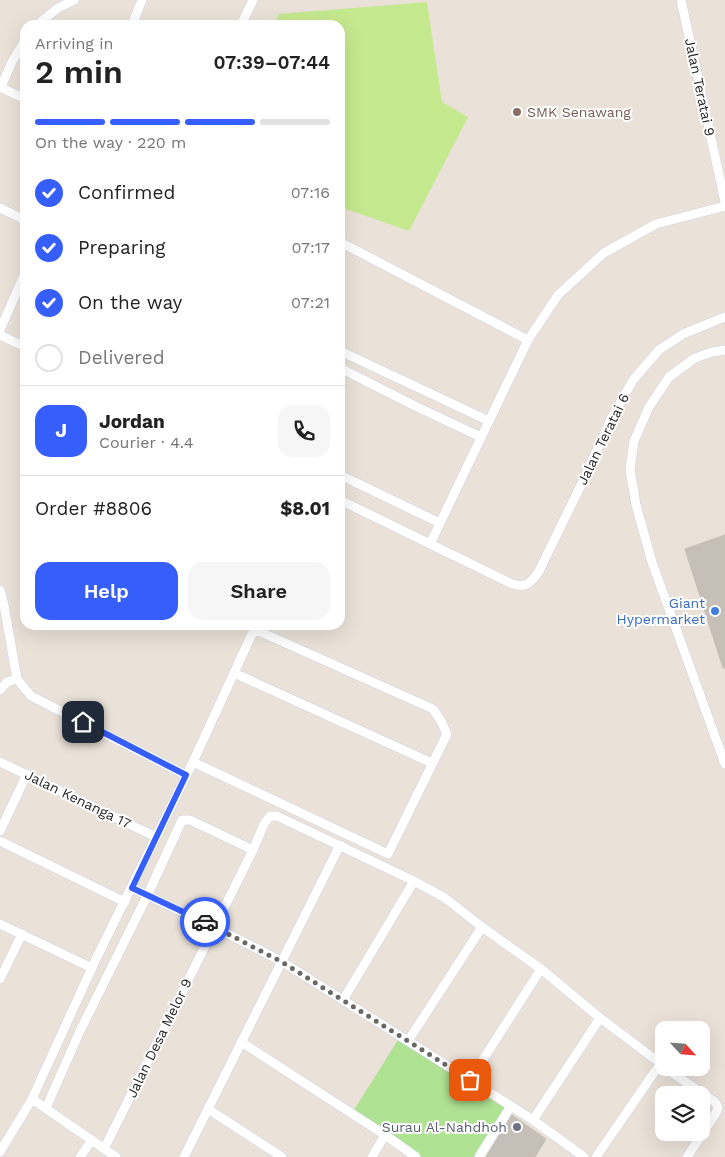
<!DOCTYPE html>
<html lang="en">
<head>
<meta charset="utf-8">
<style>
	:root { --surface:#fff; --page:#f6f6f6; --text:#222; --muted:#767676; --line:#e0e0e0; --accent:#355efa }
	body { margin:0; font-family:"Work Sans",sans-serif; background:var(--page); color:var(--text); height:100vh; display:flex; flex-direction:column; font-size:19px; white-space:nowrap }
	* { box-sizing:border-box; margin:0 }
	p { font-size:16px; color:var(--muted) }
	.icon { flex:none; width:28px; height:28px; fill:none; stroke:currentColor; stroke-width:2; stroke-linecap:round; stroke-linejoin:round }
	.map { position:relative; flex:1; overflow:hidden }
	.details { position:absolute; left:20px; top:20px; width:325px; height:610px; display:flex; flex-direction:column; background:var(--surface); border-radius:15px; box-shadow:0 5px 20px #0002 }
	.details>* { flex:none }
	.needle { width:32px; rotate:116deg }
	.fabs { position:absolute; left:655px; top:1021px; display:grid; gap:10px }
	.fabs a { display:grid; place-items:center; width:55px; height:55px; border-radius:10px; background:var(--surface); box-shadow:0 5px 20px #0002; font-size:25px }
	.pin { position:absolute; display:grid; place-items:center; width:42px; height:42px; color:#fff; margin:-21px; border-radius:10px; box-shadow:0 2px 8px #0006 }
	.courier { position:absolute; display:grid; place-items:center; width:50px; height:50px; margin:-25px; border:4px solid #355efa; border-radius:50%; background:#fff; color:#222; box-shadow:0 1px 6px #0007 }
	.headline em { font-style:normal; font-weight:600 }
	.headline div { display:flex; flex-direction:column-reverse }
	.headline { display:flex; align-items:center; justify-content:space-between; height:85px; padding:0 15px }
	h1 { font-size:32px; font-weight:600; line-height:38px }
	.bar { display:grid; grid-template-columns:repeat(4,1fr); gap:8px 5px; align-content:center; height:60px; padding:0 15px }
	.bar i { height:6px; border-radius:4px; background:var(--line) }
	.bar .on { background:var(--accent) }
	.bar p { grid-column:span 4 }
	.line { display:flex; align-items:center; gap:12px; padding:0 15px; border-top:1px solid var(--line) }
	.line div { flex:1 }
	.round { display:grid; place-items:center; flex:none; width:52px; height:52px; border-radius:15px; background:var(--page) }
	ol { padding:0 15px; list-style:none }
	li { display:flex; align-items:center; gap:15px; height:55px }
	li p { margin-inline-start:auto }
	li .icon { padding:5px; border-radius:50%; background:var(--accent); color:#fff; stroke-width:4 }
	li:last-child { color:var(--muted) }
	li i { width:28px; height:28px; border:2px solid var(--line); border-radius:50% }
	.cta { display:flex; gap:10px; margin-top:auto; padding:10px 15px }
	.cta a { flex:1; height:58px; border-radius:15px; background:var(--accent); color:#fff; font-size:20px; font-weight:600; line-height:58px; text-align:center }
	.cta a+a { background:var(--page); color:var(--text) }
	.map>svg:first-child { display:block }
	.green { fill:#b0e293 }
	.pitch { fill:#c5e98f }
	.building { fill:#c5bfb8; stroke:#c5beb2 }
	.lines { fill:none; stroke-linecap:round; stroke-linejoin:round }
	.street-casing { stroke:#cdd2e1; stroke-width:10 }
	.street { stroke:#fff; stroke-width:9 }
	.done { stroke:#6b6865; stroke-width:5; stroke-dasharray:0 9 }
	.route { stroke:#355efa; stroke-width:6 }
	.education-dot { fill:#8d6e63; stroke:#fff; stroke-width:2 }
	.shop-dot { fill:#3f7fe0; stroke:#fff; stroke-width:2 }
	.worship-dot { fill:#6b7280; stroke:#fff; stroke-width:2 }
	.labels { text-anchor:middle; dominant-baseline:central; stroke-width:4; stroke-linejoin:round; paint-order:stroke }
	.street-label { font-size:14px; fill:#272727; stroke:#fff }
	.education-label { font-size:14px; fill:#785e54; stroke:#fff; text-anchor:start }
	.shop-label { font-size:14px; fill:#366cbe; stroke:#fff; text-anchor:end }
	.worship-label { font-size:14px; fill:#5b616d; stroke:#fff; text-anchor:end }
</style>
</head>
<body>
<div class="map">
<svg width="725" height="1157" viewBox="0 0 725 1157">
	<rect width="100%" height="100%" fill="#eae2d8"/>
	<!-- green -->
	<path class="green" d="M398,1040L508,1107L477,1157H416L352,1113Z"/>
	<!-- pitch -->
	<path class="pitch" d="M427,2L442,102L468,117L409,231L340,207V25H274L279,14Z"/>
	<!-- building -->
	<g class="building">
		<path d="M725,535V668H723L685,549Z"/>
		<path d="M512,1115L546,1139L535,1157H486Z"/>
	</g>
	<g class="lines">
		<!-- street casing -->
		<g class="street-casing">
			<g id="street">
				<path d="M681,0L725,202"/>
				<path d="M37,25L58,8L74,0"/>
				<path d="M132,25L142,0"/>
				<path d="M241,25L253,0"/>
				<path d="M0,87L25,99"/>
				<path d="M1,87L12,62L25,40"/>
				<path d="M0,208L25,220"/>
				<path d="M340,242L528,340"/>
				<path d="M0,330L25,273"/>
				<path d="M0,335L25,347"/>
				<path d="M725,350L712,352L695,358L669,377L649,407L634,441L630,469L636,505L652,562L725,764"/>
				<path d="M340,351L489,421"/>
				<path d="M340,368L417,407L481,437"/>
				<path d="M340,475L440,523"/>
				<path d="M340,500L512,584C527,588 529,584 538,573L582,483L611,419L633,380L659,350L683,334L725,317"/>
				<path d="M430,544L528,340L558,295L604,253L656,224L725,206"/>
				<path d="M0,590L4,605L17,679L31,696L186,775"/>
				<path d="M234,673L432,763"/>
				<path d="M0,690L7,682L17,679"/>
				<path d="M0,762L156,837"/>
				<path d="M0,831L27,774"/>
				<path d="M0,841L125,902"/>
				<path d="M132,888L214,927L281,961L511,1106L533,1120L584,1157"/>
				<path d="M0,924L92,968"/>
				<path d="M0,979L22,934"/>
				<path d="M343,1000L414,881"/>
				<path d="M408,1041L482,927"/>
				<path d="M241,1042L385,1135L416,1157"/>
				<path d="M665,1068L715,1102L718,1107L716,1113L687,1157"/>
				<path d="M470,1080L541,969"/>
				<path d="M32,1099L116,1157"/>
				<path d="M46,1108L80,1031L147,896L182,820H190L253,850"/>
				<path d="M208,1109L282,1157"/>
				<path d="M533,1120L600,1018"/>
				<path d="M104,1149L253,850L264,824L270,816H277L414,881L445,898L482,927L541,969L600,1018L664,1066"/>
				<path d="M0,1152L32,1099L96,959L193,762L252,634L257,631L263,633L433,709L441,721L447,734L388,854L193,762"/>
				<path d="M80,1157L92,1140"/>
				<path d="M184,1157L340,845"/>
				<path d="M372,1157L385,1135"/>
				<path d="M479,1157L511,1106"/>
				<path d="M596,1157L660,1064"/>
			</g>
		</g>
		<!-- street -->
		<use href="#street" class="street"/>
	</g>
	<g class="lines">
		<!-- done -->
		<path class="done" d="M205,922L282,962L470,1080"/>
		<!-- route -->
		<path class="route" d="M83,722L186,775L132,888L205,922"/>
	</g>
	<!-- markers -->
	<circle class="education-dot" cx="517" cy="112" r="5"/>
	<circle class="shop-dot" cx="715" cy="611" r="5"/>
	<circle class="worship-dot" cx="517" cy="1127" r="5"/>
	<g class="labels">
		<!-- street labels -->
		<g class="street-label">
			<text transform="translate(700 87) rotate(78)">Jalan Teratai 9</text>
			<text transform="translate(603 439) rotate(-64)">Jalan Teratai 6</text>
			<text transform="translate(78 799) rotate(26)">Jalan Kenanga 17</text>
			<text transform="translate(159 1038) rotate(-64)">Jalan Desa Melor 9</text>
		</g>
		<!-- education labels -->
		<g class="education-label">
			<text x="527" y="112">SMK Senawang</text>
		</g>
		<!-- shop labels -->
		<g class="shop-label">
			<text x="705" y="603">Giant<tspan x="705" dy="16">Hypermarket</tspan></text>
		</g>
		<!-- worship labels -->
		<g class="worship-label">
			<text x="507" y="1127">Surau Al-Nahdhoh</text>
		</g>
	</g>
</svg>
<div class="fabs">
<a><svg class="needle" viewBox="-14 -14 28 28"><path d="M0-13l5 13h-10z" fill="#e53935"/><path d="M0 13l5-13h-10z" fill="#767676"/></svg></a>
<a><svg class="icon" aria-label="layers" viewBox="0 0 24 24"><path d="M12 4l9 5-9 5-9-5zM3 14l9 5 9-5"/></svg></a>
</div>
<div class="pin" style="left:470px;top:1080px;background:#ea580c"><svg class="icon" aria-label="bag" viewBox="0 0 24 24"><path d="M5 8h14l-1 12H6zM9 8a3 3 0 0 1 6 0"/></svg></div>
<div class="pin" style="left:83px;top:722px;background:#1f2937"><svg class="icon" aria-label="home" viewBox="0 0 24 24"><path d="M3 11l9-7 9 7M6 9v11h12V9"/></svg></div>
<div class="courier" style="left:205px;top:922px"><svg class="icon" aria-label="car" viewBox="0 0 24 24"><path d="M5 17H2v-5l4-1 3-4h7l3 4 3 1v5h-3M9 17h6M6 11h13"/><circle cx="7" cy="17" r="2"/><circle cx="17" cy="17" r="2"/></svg></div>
<section class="details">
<div class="headline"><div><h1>2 min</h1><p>Arriving in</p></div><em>07:39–07:44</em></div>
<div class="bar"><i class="on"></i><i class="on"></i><i class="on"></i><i></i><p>On the way · 220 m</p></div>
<ol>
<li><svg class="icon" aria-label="check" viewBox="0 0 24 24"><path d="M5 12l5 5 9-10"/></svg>Confirmed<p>07:16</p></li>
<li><svg class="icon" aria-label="check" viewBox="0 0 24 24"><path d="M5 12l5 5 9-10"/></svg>Preparing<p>07:17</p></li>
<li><svg class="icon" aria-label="check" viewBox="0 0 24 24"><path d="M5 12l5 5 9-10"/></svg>On the way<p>07:21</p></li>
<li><i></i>Delivered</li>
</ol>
<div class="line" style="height:90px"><b class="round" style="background:var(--accent);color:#fff">J</b><div><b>Jordan</b><p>Courier · 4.4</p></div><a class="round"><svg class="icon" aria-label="phone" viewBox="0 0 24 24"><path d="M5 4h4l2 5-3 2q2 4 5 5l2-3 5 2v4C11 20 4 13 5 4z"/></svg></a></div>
<div class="line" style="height:65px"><div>Order #8806</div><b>$8.01</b></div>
<div class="cta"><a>Help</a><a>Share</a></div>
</section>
</div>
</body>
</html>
